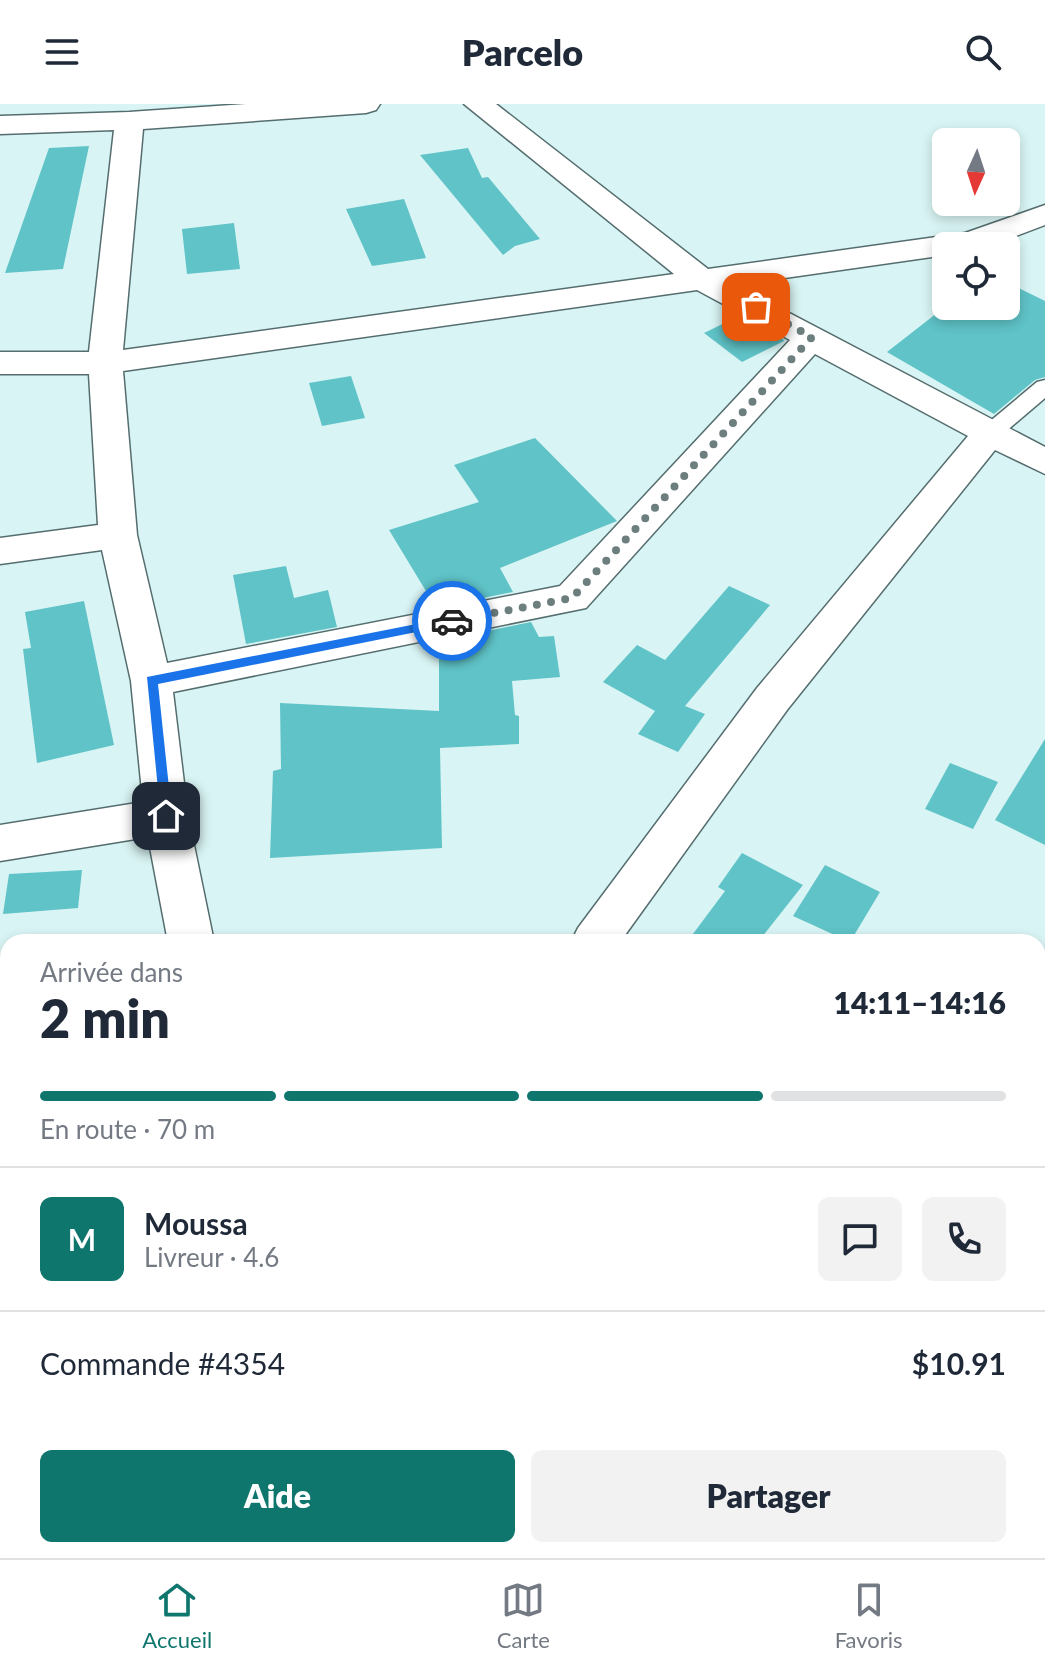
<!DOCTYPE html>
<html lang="fr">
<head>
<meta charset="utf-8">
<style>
	:root { --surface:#fff; --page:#f2f2f3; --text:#1f2937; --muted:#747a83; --line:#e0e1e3; --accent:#0f766e }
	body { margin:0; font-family:Lato,sans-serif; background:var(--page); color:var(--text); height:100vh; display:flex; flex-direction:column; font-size:30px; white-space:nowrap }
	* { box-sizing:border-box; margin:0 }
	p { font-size:26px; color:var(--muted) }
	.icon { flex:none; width:44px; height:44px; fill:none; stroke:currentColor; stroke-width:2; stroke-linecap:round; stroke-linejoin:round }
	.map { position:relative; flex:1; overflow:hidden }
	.drawer { position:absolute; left:0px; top:830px; width:1046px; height:624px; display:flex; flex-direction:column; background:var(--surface); border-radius:24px 24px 0 0; box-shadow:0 4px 12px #0003 }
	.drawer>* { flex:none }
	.needle { width:52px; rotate:183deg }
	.tools { position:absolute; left:932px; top:24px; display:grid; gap:16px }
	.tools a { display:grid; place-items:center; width:88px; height:88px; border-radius:12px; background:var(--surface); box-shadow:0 4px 12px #0003; font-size:40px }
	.pin { position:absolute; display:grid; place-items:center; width:68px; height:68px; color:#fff; margin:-34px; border-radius:16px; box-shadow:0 4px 12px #0006 }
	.courier { position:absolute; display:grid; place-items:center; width:80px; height:80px; margin:-40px; border:6px solid #1a73e8; border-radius:50%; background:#fff; color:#222; box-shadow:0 2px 10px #0007 }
	.headline em { font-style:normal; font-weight:800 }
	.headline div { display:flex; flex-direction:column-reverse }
	.headline { display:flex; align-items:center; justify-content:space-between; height:136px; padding:0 40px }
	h1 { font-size:52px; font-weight:800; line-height:60px }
	.bar { display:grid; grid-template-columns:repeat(4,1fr); gap:12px 8px; align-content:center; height:96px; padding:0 40px }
	.bar i { height:10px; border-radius:6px; background:var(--line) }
	.bar .active { background:var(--accent) }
	.bar p { grid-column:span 4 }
	.line { display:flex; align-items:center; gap:20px; padding:0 40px; border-top:2px solid var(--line) }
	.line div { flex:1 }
	.round { display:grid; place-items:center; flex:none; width:84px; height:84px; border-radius:12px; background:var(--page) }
	.button { display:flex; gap:16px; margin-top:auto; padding:16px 40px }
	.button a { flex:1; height:92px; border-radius:12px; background:var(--accent); color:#fff; font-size:32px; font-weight:800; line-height:92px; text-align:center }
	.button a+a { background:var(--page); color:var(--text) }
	header { display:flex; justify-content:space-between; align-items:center; height:104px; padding:0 40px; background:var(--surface); font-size:36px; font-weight:800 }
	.menu { display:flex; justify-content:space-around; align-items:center; height:112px; border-top:2px solid var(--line); background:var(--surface); font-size:22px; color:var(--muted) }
	.menu a { display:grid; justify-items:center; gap:4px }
	.menu .active { color:var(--accent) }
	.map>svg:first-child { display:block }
	.green { fill:#f0b78c }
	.building { fill:#5fc3c7 }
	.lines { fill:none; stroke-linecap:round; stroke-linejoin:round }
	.service-casing { stroke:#556d6e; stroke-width:3 }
	.minor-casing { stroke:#556d6e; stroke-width:3 }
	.service { fill:#fff; fill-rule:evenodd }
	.minor { fill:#fff; fill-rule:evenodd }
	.route { fill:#1a73e8 }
	.done { stroke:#6d7e7e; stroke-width:8; stroke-dasharray:0 14.4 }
</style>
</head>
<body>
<header><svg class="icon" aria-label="menu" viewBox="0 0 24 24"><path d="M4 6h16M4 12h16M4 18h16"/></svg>Parcelo<svg class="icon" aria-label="search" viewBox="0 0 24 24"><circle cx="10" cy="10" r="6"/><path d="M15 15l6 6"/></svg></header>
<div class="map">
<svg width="1045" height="1454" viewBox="0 0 1045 1454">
	<rect width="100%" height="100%" fill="#d9f4f4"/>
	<!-- green -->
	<path class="green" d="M0,930L8,946V1206L0,1220Z"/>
	<!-- building -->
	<g class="building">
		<path d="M89,42L63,165L5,169L49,44Z"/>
		<path d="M468,44L482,74L488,73L540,135L515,142L503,151L420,51Z"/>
		<path d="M404,95L426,154L372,162L346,105Z"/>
		<path d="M234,119L240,165L187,170L182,125Z"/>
		<path d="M1006,178L1045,197V273L1035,276L994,310L887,248L946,202H1006Z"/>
		<path d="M739,212L783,235L784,237L742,258L704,229Z"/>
		<path d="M351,272L365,314L322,322L309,279Z"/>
		<path d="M535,334L617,417L500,464L513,488L439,503V496L432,497L389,426L479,398L454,361Z"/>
		<path d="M286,462L294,494L328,486L337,523L246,540L233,471Z"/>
		<path d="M729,482L770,501L685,602L705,610L678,648L638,630L655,607L603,578L637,541L665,556Z"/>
		<path d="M84,497L114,641L37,659L23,545L31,544L25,508Z"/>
		<path d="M531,518L539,533L554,532L560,573L512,577L515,611L519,612V640L440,644L442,744L270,754L273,667L281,665L280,599L439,607V537Z"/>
		<path d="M1045,635V741L995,716Z"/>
		<path d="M950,659L998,678L973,725L925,705Z"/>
		<path d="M742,749L803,781L758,838H687L725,787L718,783Z"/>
		<path d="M825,761L880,788L850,838L793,812Z"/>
		<path d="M82,766L78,804L3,810L9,770Z"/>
	</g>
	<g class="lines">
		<!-- service casing -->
		<g class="service-casing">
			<path id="service" d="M1045,276V294L998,334H982L979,329L982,324L1037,278Z"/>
		</g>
		<!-- minor casing -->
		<g class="minor-casing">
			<g id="minor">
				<path d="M246,0H380L376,6L366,9L143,25L123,246L674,170L464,0H496L708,165L965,129L1045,101V121L989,142H946V151L736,181L1045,343V370L995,346L787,606L620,838H571L578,824L757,584L968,332L815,250L586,504L173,588L188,712L214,838H168L148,733L0,757V721L143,698L131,577L102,446L0,460V434L98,421L89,270H0V248H89L114,26L0,30V12L129,8ZM697,186L790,236L560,482L167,559L137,431L123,267Z"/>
				<path d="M1038,1018L1045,1020V1068L1038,1066Z"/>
				<path d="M1045,1076V1139L1038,1142V1079Z"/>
				<path d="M288,1446H348L350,1454H290Z"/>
				<path d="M863,1446H923L920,1454H860Z"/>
			</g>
		</g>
		<!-- service -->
		<use href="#service" class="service"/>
		<!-- minor -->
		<use href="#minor" class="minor"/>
	</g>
	<!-- route -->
	<path class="route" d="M452,513L458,517L456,520L158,580L172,712L166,718L161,716L147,573Z"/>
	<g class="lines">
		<!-- done -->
		<path class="done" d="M452,517L572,494L812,233L756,203"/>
	</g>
</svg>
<div class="tools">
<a><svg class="needle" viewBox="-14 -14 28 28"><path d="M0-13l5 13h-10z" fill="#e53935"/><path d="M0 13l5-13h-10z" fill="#747a83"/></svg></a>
<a><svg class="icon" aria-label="locate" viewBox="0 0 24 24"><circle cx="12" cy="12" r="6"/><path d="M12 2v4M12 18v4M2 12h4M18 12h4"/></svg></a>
</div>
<div class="pin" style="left:756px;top:203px;background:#ea580c"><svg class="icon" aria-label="bag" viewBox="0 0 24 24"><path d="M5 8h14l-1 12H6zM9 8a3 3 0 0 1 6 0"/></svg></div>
<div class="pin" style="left:166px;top:712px;background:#1f2937"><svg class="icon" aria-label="home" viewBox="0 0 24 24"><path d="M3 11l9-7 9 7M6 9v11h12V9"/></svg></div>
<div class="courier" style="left:452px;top:517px"><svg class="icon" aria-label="car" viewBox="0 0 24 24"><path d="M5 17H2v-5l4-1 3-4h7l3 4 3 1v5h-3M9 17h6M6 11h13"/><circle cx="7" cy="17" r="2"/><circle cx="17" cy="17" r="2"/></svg></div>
<section class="drawer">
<div class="headline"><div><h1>2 min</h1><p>Arrivée dans</p></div><em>14:11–14:16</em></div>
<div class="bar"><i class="active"></i><i class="active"></i><i class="active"></i><i></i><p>En route · 70 m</p></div>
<div class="line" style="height:144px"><b class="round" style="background:var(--accent);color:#fff">M</b><div><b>Moussa</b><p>Livreur · 4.6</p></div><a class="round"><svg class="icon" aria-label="chat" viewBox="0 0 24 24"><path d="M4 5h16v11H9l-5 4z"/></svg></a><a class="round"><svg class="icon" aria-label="phone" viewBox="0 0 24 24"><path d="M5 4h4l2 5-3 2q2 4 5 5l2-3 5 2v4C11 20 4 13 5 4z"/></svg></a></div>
<div class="line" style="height:104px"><div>Commande #4354</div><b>$10.91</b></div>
<div class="button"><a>Aide</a><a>Partager</a></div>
</section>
</div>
<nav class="menu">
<a class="active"><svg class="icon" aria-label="home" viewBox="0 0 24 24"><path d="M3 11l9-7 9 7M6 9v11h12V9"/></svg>Accueil</a>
<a><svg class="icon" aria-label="map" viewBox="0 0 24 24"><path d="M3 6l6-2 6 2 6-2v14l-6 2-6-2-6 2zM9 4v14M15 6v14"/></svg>Carte</a>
<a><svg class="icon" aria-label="saved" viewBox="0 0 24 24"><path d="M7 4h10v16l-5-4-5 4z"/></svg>Favoris</a>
</nav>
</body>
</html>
